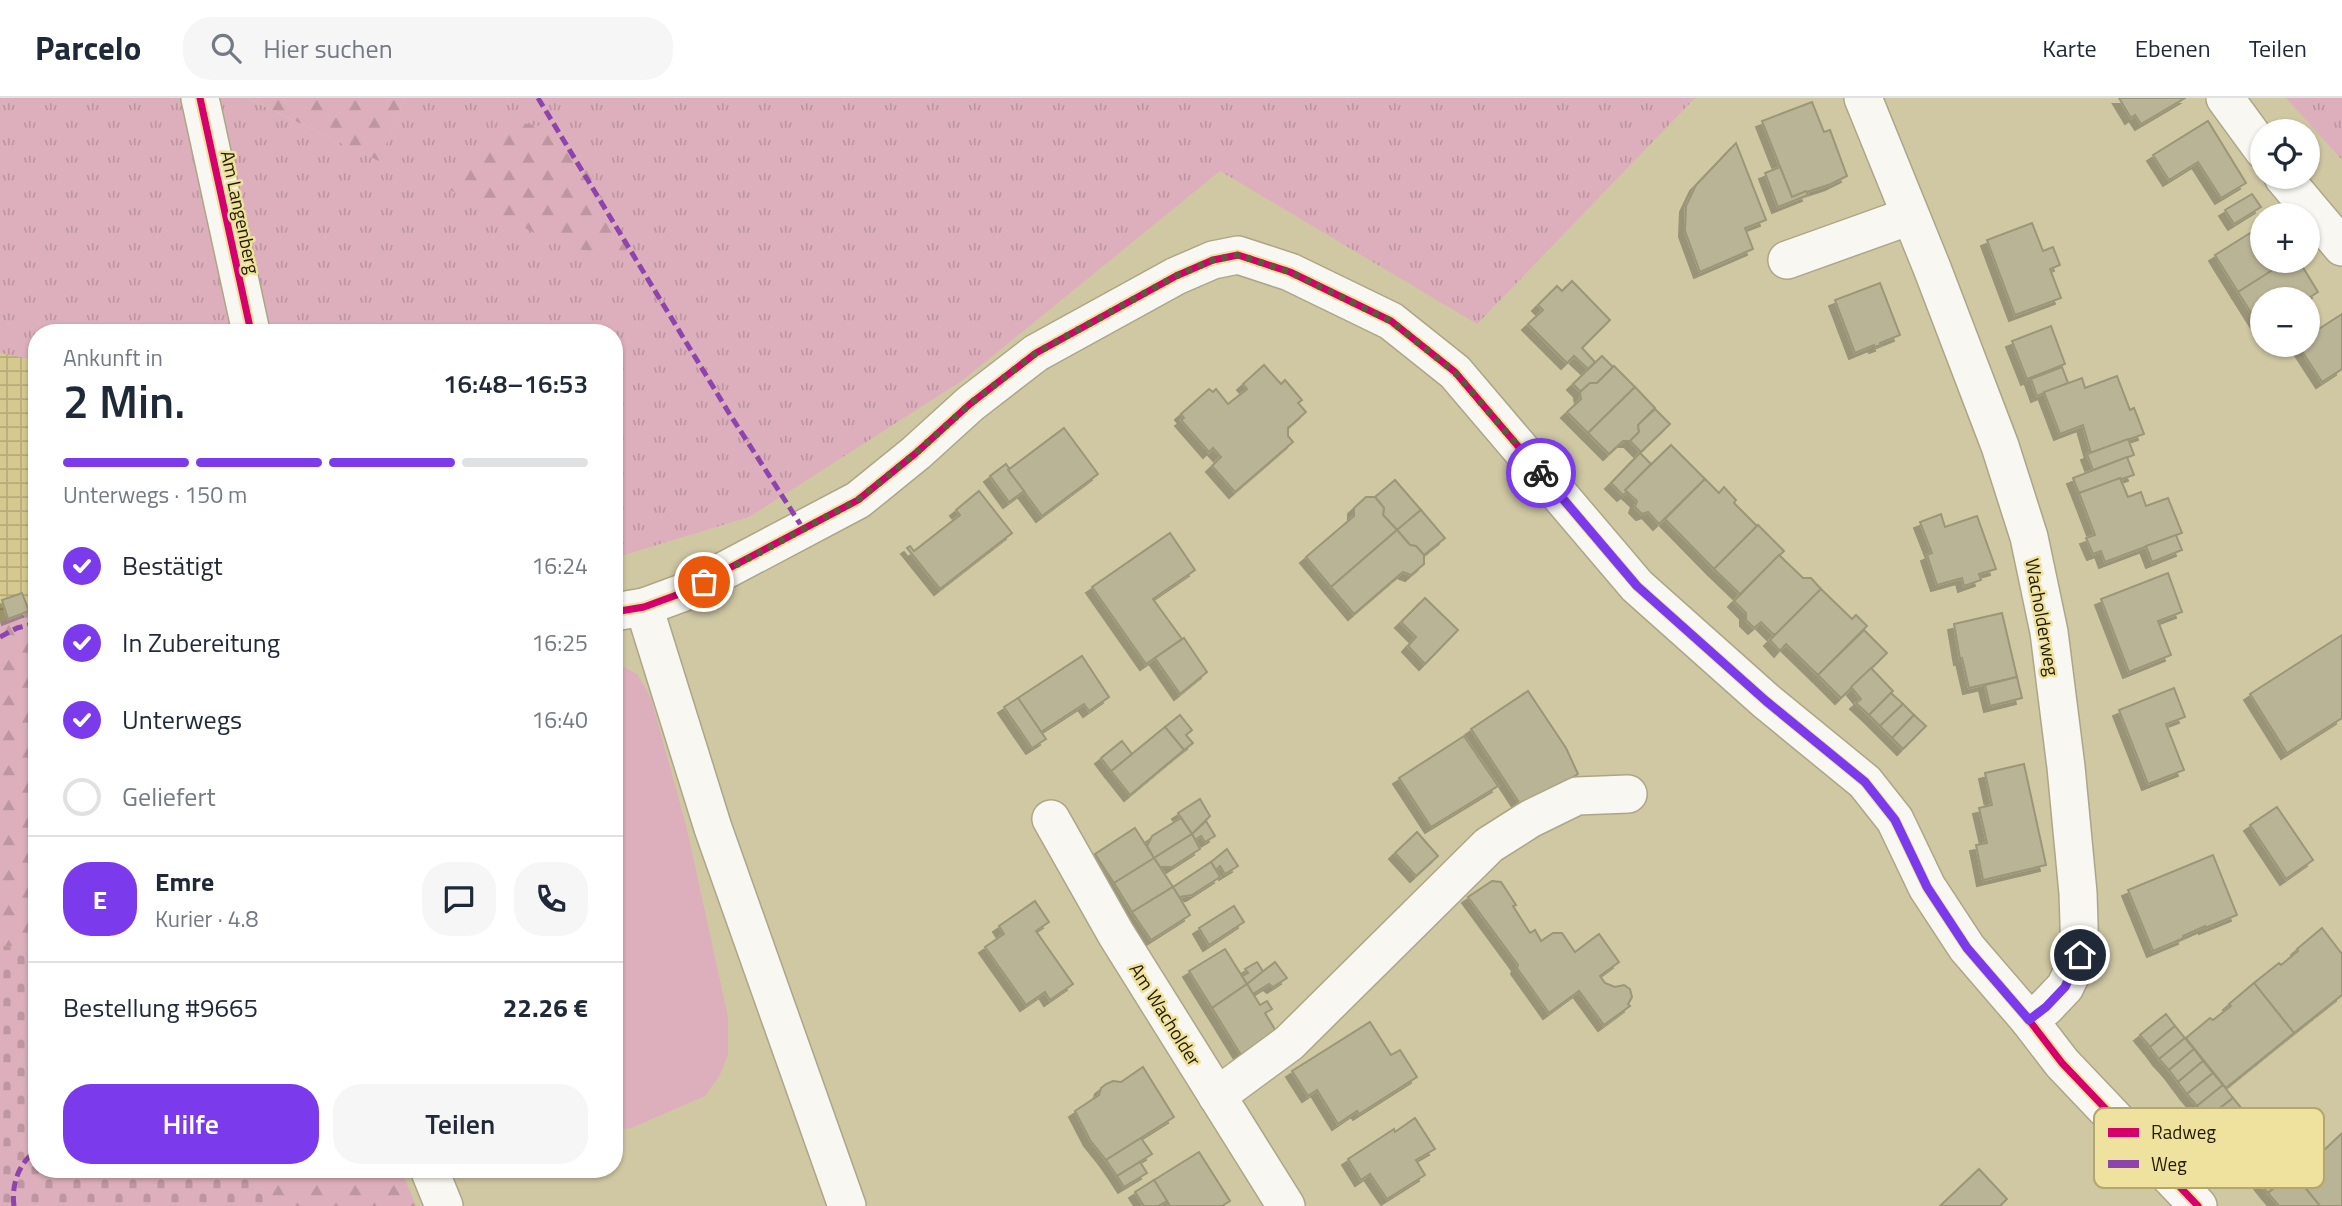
<!DOCTYPE html>
<html lang="de">
<head>
<meta charset="utf-8">
<style>
	:root { --surface:#fff; --page:#f6f6f7; --text:#1f2937; --muted:#747a83; --line:#e0e1e3; --accent:#7c3aed }
	body { margin:0; font-family:"Titillium Web",sans-serif; background:var(--page); color:var(--text); height:100vh; display:flex; flex-direction:column; font-size:26px; white-space:nowrap }
	* { box-sizing:border-box; margin:0 }
	p { font-size:23px; color:var(--muted) }
	.icon { flex:none; width:38px; height:38px; fill:none; stroke:currentColor; stroke-width:2; stroke-linecap:round; stroke-linejoin:round }
	.map { position:relative; flex:1; overflow:hidden }
	.details { position:absolute; left:28px; top:226px; width:595px; height:854px; display:flex; flex-direction:column; background:var(--surface); border-radius:28px; box-shadow:0 2px 5px #0004 }
	.details>* { flex:none }
	.fabs { position:absolute; left:2250px; top:21px; display:grid; gap:14px }
	.fabs a { display:grid; place-items:center; width:70px; height:70px; border-radius:50%; background:var(--surface); box-shadow:0 2px 5px #0004; font-size:35px }
	.pin { position:absolute; display:grid; place-items:center; width:60px; height:60px; color:#fff; margin:-30px; border:4px solid #fff; border-radius:50%; box-shadow:0 2px 7px #0007 }
	.courier { position:absolute; display:grid; place-items:center; width:70px; height:70px; margin:-35px; border:5px solid #7c3aed; border-radius:50%; background:#fff; color:#222; box-shadow:0 2px 9px #0007 }
	.overview em { font-style:normal; font-weight:600 }
	.overview div { display:flex; flex-direction:column-reverse }
	.overview { display:flex; align-items:center; justify-content:space-between; height:119px; padding:0 35px }
	h1 { font-size:46px; font-weight:600; line-height:52px }
	.bar { display:grid; grid-template-columns:repeat(4,1fr); gap:10px 7px; align-content:center; height:84px; padding:0 35px }
	.bar i { height:9px; border-radius:5px; background:var(--line) }
	.bar .on { background:var(--accent) }
	.bar p { grid-column:span 4 }
	.line { display:flex; align-items:center; gap:18px; padding:0 35px; border-top:2px solid var(--line) }
	.line div { flex:1 }
	.round { display:grid; place-items:center; flex:none; width:74px; height:74px; border-radius:28px; background:var(--page) }
	ol { padding:0 35px; list-style:none }
	li { display:flex; align-items:center; gap:21px; height:77px }
	li p { margin-inline-start:auto }
	li .icon { padding:7px; border-radius:50%; background:var(--accent); color:#fff; stroke-width:4 }
	li:last-child { color:var(--muted) }
	li i { width:38px; height:38px; border:4px solid var(--line); border-radius:50% }
	.button { display:flex; gap:14px; margin-top:auto; padding:14px 35px }
	.button a { flex:1; height:80px; border-radius:28px; background:var(--accent); color:#fff; font-size:28px; font-weight:600; line-height:80px; text-align:center }
	.button a+a { background:var(--page); color:var(--text) }
	header { display:flex; align-items:center; gap:42px; box-sizing:border-box; height:98px; padding:0 35px; background:var(--surface); border-bottom:2px solid var(--line) }
	header strong { font-size:33px }
	nav { display:flex; gap:38px; margin-inline-start:auto; font-size:24px }
	.search { width:490px; height:63px; background:var(--page); display:flex; align-items:center; gap:18px; box-sizing:border-box; padding:0 24px; border-radius:28px; color:var(--muted); font-size:26px }
	.map>svg:first-child { display:block }
	.industrial { fill:url(#industrial-grid) }
	.grass { fill:url(#grass-tufts) }
	.forest { fill:url(#forest-firs) }
	.cemetery { fill:url(#cemetery-stones) }
	.pitch { fill:#ddafbc }
	.building { fill:#bab496; stroke:#9c9679; stroke-width:2; filter:url(#shadow) }
	.lines { fill:none; stroke-linecap:round; stroke-linejoin:round }
	.minor-casing { stroke:#aca689; stroke-width:40 }
	.minor { stroke:#f8f7f1; stroke-width:37 }
	.quiet { stroke:#8e44ad; stroke-width:5; stroke-dasharray:10 5; stroke-linecap:butt }
	.cycleway-casing { stroke:#efe29e; stroke-width:11 }
	.cycleway { stroke:#d6006c; stroke-width:7 }
	.done { stroke:#5f583a; stroke-width:7; stroke-dasharray:0 12.6 }
	.route { stroke:#7c3aed; stroke-width:9 }
	.labels { text-anchor:middle; dominant-baseline:central; stroke-width:5; stroke-linejoin:round; paint-order:stroke }
	.street-label { font-size:19px; fill:#221c02; stroke:#efe29e }
	.key { fill:#efe29e; stroke:#b2a76f; stroke-width:2 }
	.key-label { font-size:19px; fill:#221c02 }
</style>
</head>
<body>
<header>
<strong>Parcelo</strong>
<div class="search"><svg class="icon" aria-label="search" viewBox="0 0 24 24"><circle cx="10" cy="10" r="6"/><path d="M15 15l6 6"/></svg>Hier suchen</div>
<nav><a>Karte</a><a>Ebenen</a><a>Teilen</a></nav>
</header>
<div class="map">
<svg width="2342" height="1108" viewBox="0 0 2342 1108">
	<defs>
		<pattern id="industrial-grid" width="8" height="8" patternUnits="userSpaceOnUse" patternTransform="scale(1.75)"><rect width="8" height="8" fill="#d5c98f"/><path d="M0 4h8M4 0v8" fill="none" stroke="#b7ac7a"/></pattern>
		<pattern id="grass-tufts" width="24" height="20" patternUnits="userSpaceOnUse" patternTransform="scale(1.75)"><rect width="24" height="20" fill="#ddafbc"/><path d="M3 7l-1-3M5 7V3M7 7l1-3M15 17l-1-3M17 17v-4M19 17l1-3" fill="none" stroke="#bd96a0"/></pattern>
		<pattern id="forest-firs" width="22" height="20" patternUnits="userSpaceOnUse" patternTransform="scale(1.75)"><rect width="22" height="20" fill="#ddafbc"/><path d="M5 1l3.5 6h-7zM16 11l3.5 6h-7z" fill="#bd96a0"/></pattern>
		<pattern id="cemetery-stones" width="16" height="16" patternUnits="userSpaceOnUse" patternTransform="scale(1.75)"><rect width="16" height="16" fill="#ddafbc"/><path d="M2 7V4a2 2 0 0 1 4 0v3zM10 15v-3a2 2 0 0 1 4 0v3z" fill="#bd96a0"/></pattern>
		<filter id="shadow"><feDropShadow dx="-6" dy="6" stdDeviation="0" flood-color="#0004"/></filter>
	</defs>
	<rect width="100%" height="100%" fill="#d0c8a3"/>
	<!-- industrial -->
	<path class="industrial" d="M0,255L37,262V511L0,524Z"/>
	<!-- grass -->
	<g class="grass">
		<path d="M0,0H180L235,234H37V262L0,255Z"/>
		<path d="M218,0H246L379,63L405,0H1695L1477,226L1220,73L963,282L749,419L614,460V234H267Z"/>
		<path d="M2286,0H2342V62Z"/>
	</g>
	<!-- forest -->
	<g class="forest">
		<path d="M247,0H405L379,63Z"/>
		<path d="M504,22L571,33L632,162L558,147L450,92Z"/>
		<path d="M37,511V849L0,848V524Z"/>
		<path d="M246,1071H401L416,1108H269Z"/>
	</g>
	<!-- cemetery -->
	<path class="cemetery" d="M0,848L37,849V1071H246L269,1108H0Z"/>
	<!-- pitch -->
	<path class="pitch" d="M614,564L637,576L651,600L687,731L728,919V956L720,977L705,998L631,1030L614,1032Z"/>
	<!-- building -->
	<g class="building">
		<path d="M2119,0H2185L2141,26L2135,17L2131,20Z"/>
		<path d="M1812,4L1824,34L1830,32L1847,78L1831,86L1792,99L1762,23Z"/>
		<path d="M2208,23L2246,85L2221,100L2198,64L2169,82L2153,57Z"/>
		<path d="M1736,45L1766,122L1745,130L1753,151L1700,174L1685,133L1686,108L1696,87Z"/>
		<path d="M1780,69L1792,99L1806,93L1808,97L1778,109L1765,75Z"/>
		<path d="M2252,96L2261,109L2234,126L2225,112Z"/>
		<path d="M2032,125L2043,153L2053,149L2060,167L2050,171L2061,200L2015,217L1987,142Z"/>
		<path d="M2263,127V163H2287L2238,194L2215,157Z"/>
		<path d="M2287,163H2299L2318,194L2307,201H2263V227L2260,229L2238,194Z"/>
		<path d="M1572,183L1610,222L1582,250L1595,264L1588,271L1574,258L1567,265L1528,226L1543,212L1538,207L1557,188L1562,193Z"/>
		<path d="M1880,185L1900,237L1880,245L1881,247L1875,249L1874,247L1855,255L1835,202Z"/>
		<path d="M2342,216V271L2322,284L2298,247H2308V238Z"/>
		<path d="M2051,228L2065,266L2027,281L2012,243Z"/>
		<path d="M1602,258L1613,269L1597,285H1590L1581,294L1573,286Z"/>
		<path d="M1264,267L1281,286L1285,282L1302,302L1298,305L1306,314L1288,330V338L1293,344L1235,394L1212,368L1221,359L1213,350L1209,354L1181,322L1184,320L1181,316L1209,291L1213,294L1216,291L1228,306L1247,291L1243,286Z"/>
		<path d="M1614,268L1635,289L1588,335L1567,314L1581,301L1580,294L1590,285H1597Z"/>
		<path d="M2062,269L2068,285L2037,298L2031,281Z"/>
		<path d="M2117,278L2130,312L2134,310L2144,336L2091,355L2083,327L2060,336L2044,294L2082,280L2085,290Z"/>
		<path d="M1635,289L1655,310L1638,327L1639,334L1630,343H1623L1609,356L1588,335Z"/>
		<path d="M1655,311L1670,326L1641,354L1630,343L1639,334L1638,327Z"/>
		<path d="M1064,330L1098,376L1042,418L1008,372Z"/>
		<path d="M2128,341L2134,357L2093,372L2087,356Z"/>
		<path d="M1671,347L1705,381L1659,426L1648,414L1642,416L1635,409L1637,403L1625,392Z"/>
		<path d="M1640,355L1651,366L1625,392L1627,394L1623,397L1611,385Z"/>
		<path d="M2127,359L2134,377L2079,395L2073,380Z"/>
		<path d="M1006,366L1009,370L1008,372L1024,393L1009,404L990,378Z"/>
		<path d="M2120,380L2128,399L2141,394L2146,408L2168,400L2182,435L2105,464L2101,453L2093,456L2086,440L2095,437L2079,395Z"/>
		<path d="M1705,381L1719,395L1724,389L1736,402L1734,405L1757,428L1714,471L1665,421Z"/>
		<path d="M1395,382L1421,412L1397,432L1383,417L1384,410L1375,399Z"/>
		<path d="M979,393L1012,435L940,491L907,450L910,448L914,453L960,417L956,412Z"/>
		<path d="M1366,399H1375L1384,410L1383,417L1397,432L1331,489L1306,459L1354,418V410Z"/>
		<path d="M1421,412L1445,440L1424,457L1416,448L1410,447L1397,432Z"/>
		<path d="M1941,416L1945,429L1977,418L1996,471L1979,476L1981,482L1964,488L1962,480L1937,487L1927,457L1932,455L1920,424Z"/>
		<path d="M1758,427L1784,453L1740,496L1714,471Z"/>
		<path d="M1397,432L1410,447L1416,448L1424,457V466L1411,477L1403,474L1354,516L1331,489Z"/>
		<path d="M1170,435L1195,472L1153,501L1182,541L1146,566L1092,489Z"/>
		<path d="M2176,437L2182,452L2152,464L2146,448Z"/>
		<path d="M1779,457L1803,480H1811L1821,491L1776,536H1773L1761,524L1754,530L1746,522V515L1734,503Z"/>
		<path d="M2168,475L2182,514L2158,523L2171,557L2129,574L2101,501Z"/>
		<path d="M1821,491L1852,521L1856,517L1867,528L1818,577L1786,546L1780,553L1770,542Z"/>
		<path d="M22,495L29,513L8,521L2,502Z"/>
		<path d="M1425,500L1458,532L1425,566L1408,548L1416,539L1401,524Z"/>
		<path d="M2002,515L2017,579L1969,590L1962,560L1960,561L1954,526Z"/>
		<path d="M1864,532L1887,555L1841,600L1818,577Z"/>
		<path d="M2342,537V620L2287,655L2250,596Z"/>
		<path d="M1184,540L1207,574L1180,596L1155,560Z"/>
		<path d="M1082,558L1109,599L1089,613L1084,606L1041,634L1018,600Z"/>
		<path d="M1871,570L1893,593L1869,617L1856,605L1861,601L1851,589Z"/>
		<path d="M2017,579L2022,600L1990,608L1985,587Z"/>
		<path d="M2174,590L2185,619L2166,626L2184,672L2148,686L2119,612Z"/>
		<path d="M1528,593L1566,650L1578,676L1524,712L1471,631Z"/>
		<path d="M1891,595L1903,606L1880,628L1869,617Z"/>
		<path d="M1018,600L1046,641L1032,650L1004,609Z"/>
		<path d="M1903,606L1914,617L1892,640L1880,628Z"/>
		<path d="M1180,617L1192,632L1186,637L1193,645L1184,652L1165,629Z"/>
		<path d="M1914,617L1926,628L1903,651L1892,640Z"/>
		<path d="M1165,629L1184,652L1130,697L1111,673Z"/>
		<path d="M1464,638L1498,688L1431,729L1399,680Z"/>
		<path d="M1122,643L1132,656L1111,673L1101,660Z"/>
		<path d="M2024,666L2046,767L1983,782L1976,747L1987,745L1979,710L1992,707L1985,675Z"/>
		<path d="M1200,701L1210,718L1192,736L1178,715Z"/>
		<path d="M2277,709L2313,762L2286,781L2250,727Z"/>
		<path d="M1181,720L1192,736L1154,760L1147,748L1152,738Z"/>
		<path d="M1206,723L1215,738L1205,744L1201,738L1195,742L1192,736Z"/>
		<path d="M1135,730L1154,760L1114,785L1095,756Z"/>
		<path d="M1417,734L1438,758L1416,778L1395,755Z"/>
		<path d="M1192,736L1200,751L1172,769H1160L1154,760Z"/>
		<path d="M1227,751L1238,768L1225,776L1220,768L1216,772L1211,764Z"/>
		<path d="M2213,757L2237,817L2205,830V828L2183,838L2184,840L2153,853L2128,792Z"/>
		<path d="M1154,760L1173,789L1132,814L1114,785Z"/>
		<path d="M1211,764L1220,779L1192,797L1179,799L1173,789Z"/>
		<path d="M1492,783L1501,784L1516,807L1513,808L1530,835L1535,832L1541,843L1553,835H1562L1575,854L1599,836L1619,864L1600,878L1605,885L1615,889L1624,887L1630,891L1632,899L1628,906L1630,908L1604,927L1579,893L1549,915L1517,870L1518,867L1468,799Z"/>
		<path d="M1173,789L1190,817L1151,842L1132,814Z"/>
		<path d="M1035,803L1049,824L1036,833L1073,886L1050,902L1045,894L1026,907L985,849L1004,836L999,828Z"/>
		<path d="M1234,808L1244,824L1209,847L1199,830Z"/>
		<path d="M2322,830L2342,856V897L2294,935L2254,885L2279,865L2281,867L2298,853L2297,851Z"/>
		<path d="M1225,851L1247,886L1212,910L1189,873Z"/>
		<path d="M1257,864L1264,875L1247,886L1242,878L1248,875L1245,871Z"/>
		<path d="M1275,864L1287,880L1273,889L1269,886L1253,896L1247,886Z"/>
		<path d="M2254,885L2294,935L2226,990L2186,940L2210,920L2213,922L2231,908L2229,906Z"/>
		<path d="M1247,886L1260,907L1267,903L1272,911L1265,915L1277,935L1241,957L1212,910Z"/>
		<path d="M2166,916L2175,928L2150,949L2140,937Z"/>
		<path d="M1370,924L1391,957L1400,952L1417,979L1359,1016L1357,1013L1338,1026L1317,992L1308,998L1292,973Z"/>
		<path d="M2175,928L2185,940L2159,961L2150,949Z"/>
		<path d="M2185,940L2194,951L2169,972L2159,961Z"/>
		<path d="M2194,951L2203,963L2178,984L2169,972Z"/>
		<path d="M2203,963L2213,975L2187,996L2178,984Z"/>
		<path d="M1143,969L1174,1019L1106,1062L1090,1042L1075,1013L1099,997L1101,990L1106,986L1113,983L1121,984Z"/>
		<path d="M2213,975L2223,987L2197,1008L2187,996Z"/>
		<path d="M2223,987L2233,1000L2207,1020L2197,1008Z"/>
		<path d="M2233,1000L2243,1012L2218,1033L2207,1020Z"/>
		<path d="M1415,1020L1435,1051L1416,1062L1425,1077L1387,1101L1370,1076L1361,1082L1348,1061L1394,1031L1395,1034Z"/>
		<path d="M2342,1035V1108H2320L2293,1074L2318,1054L2320,1056Z"/>
		<path d="M1141,1040L1152,1056L1117,1078L1106,1062Z"/>
		<path d="M2273,1050L2293,1075L2268,1095L2248,1070Z"/>
		<path d="M1199,1054L1230,1103L1222,1108H1170L1154,1082Z"/>
		<path d="M1140,1064L1147,1075L1124,1089L1117,1078Z"/>
		<path d="M1979,1071L2007,1101L2000,1108H1940Z"/>
		<path d="M2293,1075L2320,1108H2279L2268,1095Z"/>
		<path d="M1154,1082L1167,1103L1158,1108H1144L1135,1094Z"/>
	</g>
	<g class="lines">
		<!-- minor casing -->
		<g class="minor-casing">
			<g id="minor">
				<path d="M200,0L251,234"/>
				<path d="M1863,0L1932,170L2000,348L2029,439L2049,534L2066,669L2078,795L2080,857L2065,889L2046,909L2029,922"/>
				<path d="M2225,0L2263,52"/>
				<path d="M2283,79L2342,149"/>
				<path d="M1787,162L1910,118"/>
				<path d="M644,509L713,730L847,1108"/>
				<path d="M614,514L644,509L682,495L858,402L916,355L970,306L1036,255L1176,178L1213,162L1238,157L1290,174L1391,223L1455,274L1637,488L1766,603L1865,684L1895,722L1927,789L1967,850L2029,922L2062,965L2198,1108"/>
				<path d="M1051,721L1116,836L1286,1108"/>
				<path d="M1217,998L1289,945L1489,747L1530,721L1577,698L1628,696"/>
				<path d="M429,1071L444,1108"/>
			</g>
		</g>
		<!-- minor -->
		<use href="#minor" class="minor"/>
		<!-- quiet -->
		<g class="quiet">
			<path d="M538,0L729,315L804,432"/>
			<path d="M0,539L17,530L37,525"/>
			<path d="M14,1108C11,1087 19,1064 37,1052"/>
		</g>
		<!-- cycleway casing -->
		<g class="cycleway-casing">
			<g id="cycleway">
				<path d="M200,0L251,234"/>
				<path d="M614,514L644,509L682,495L858,402L916,355L970,306L1036,255L1176,178L1213,162L1238,157L1290,174L1391,223L1455,274L1637,488L1766,603L1865,684L1895,722L1927,789L1967,850L2029,922L2062,965L2198,1108"/>
			</g>
		</g>
		<!-- cycleway -->
		<use href="#cycleway" class="cycleway"/>
	</g>
	<g class="lines">
		<!-- done -->
		<path class="done" d="M704,484L858,402L916,355L970,306L1036,255L1176,178L1213,162L1238,157L1290,174L1391,223L1455,274L1541,375"/>
		<!-- route -->
		<path class="route" d="M1541,375L1637,488L1766,603L1865,684L1895,722L1927,789L1967,850L2029,922L2046,909L2065,889L2080,857"/>
	</g>
	<g class="labels">
		<!-- street labels -->
		<g class="street-label">
			<text transform="translate(241 114) rotate(78)">Am Langenberg</text>
			<text transform="translate(2043 519) rotate(80)">Wacholderweg</text>
			<text transform="translate(1166 916) rotate(58)">Am Wacholder</text>
		</g>
	</g>
	<!-- legend -->
	<rect x="2094" y="1010" width="230" height="80" rx="10" class="key"/>
	<rect x="2108" y="1030" width="31" height="9" fill="#d6006c"/>
	<rect x="2108" y="1062" width="31" height="8" fill="#8e44ad"/>
	<g class="key-label">
		<text x="2151" y="1041">Radweg</text>
		<text x="2151" y="1073">Weg</text>
	</g>
</svg>
<div class="fabs">
<a><svg class="icon" aria-label="locate" viewBox="0 0 24 24"><circle cx="12" cy="12" r="6"/><path d="M12 2v4M12 18v4M2 12h4M18 12h4"/></svg></a>
<a>+</a>
<a>−</a>
</div>
<div class="pin" style="left:704px;top:484px;background:#ea580c"><svg class="icon" aria-label="bag" viewBox="0 0 24 24"><path d="M5 8h14l-1 12H6zM9 8a3 3 0 0 1 6 0"/></svg></div>
<div class="pin" style="left:2080px;top:857px;background:#1f2937"><svg class="icon" aria-label="home" viewBox="0 0 24 24"><path d="M3 11l9-7 9 7M6 9v11h12V9"/></svg></div>
<div class="courier" style="left:1541px;top:375px"><svg class="icon" aria-label="bike" viewBox="0 0 24 24"><circle cx="6" cy="16" r="4"/><circle cx="18" cy="16" r="4"/><path d="M6 16l4-8h5l3 8M10 8l3 8H6M13 5h3"/></svg></div>
<section class="details">
<div class="overview"><div><h1>2 Min.</h1><p>Ankunft in</p></div><em>16:48–16:53</em></div>
<div class="bar"><i class="on"></i><i class="on"></i><i class="on"></i><i></i><p>Unterwegs · 150 m</p></div>
<ol>
<li><svg class="icon" aria-label="check" viewBox="0 0 24 24"><path d="M5 12l5 5 9-10"/></svg>Bestätigt<p>16:24</p></li>
<li><svg class="icon" aria-label="check" viewBox="0 0 24 24"><path d="M5 12l5 5 9-10"/></svg>In Zubereitung<p>16:25</p></li>
<li><svg class="icon" aria-label="check" viewBox="0 0 24 24"><path d="M5 12l5 5 9-10"/></svg>Unterwegs<p>16:40</p></li>
<li><i></i>Geliefert</li>
</ol>
<div class="line" style="height:126px"><b class="round" style="background:var(--accent);color:#fff">E</b><div><b>Emre</b><p>Kurier · 4.8</p></div><a class="round"><svg class="icon" aria-label="chat" viewBox="0 0 24 24"><path d="M4 5h16v11H9l-5 4z"/></svg></a><a class="round"><svg class="icon" aria-label="phone" viewBox="0 0 24 24"><path d="M5 4h4l2 5-3 2q2 4 5 5l2-3 5 2v4C11 20 4 13 5 4z"/></svg></a></div>
<div class="line" style="height:91px"><div>Bestellung #9665</div><b>22.26 €</b></div>
<div class="button"><a>Hilfe</a><a>Teilen</a></div>
</section>
</div>
</body>
</html>
